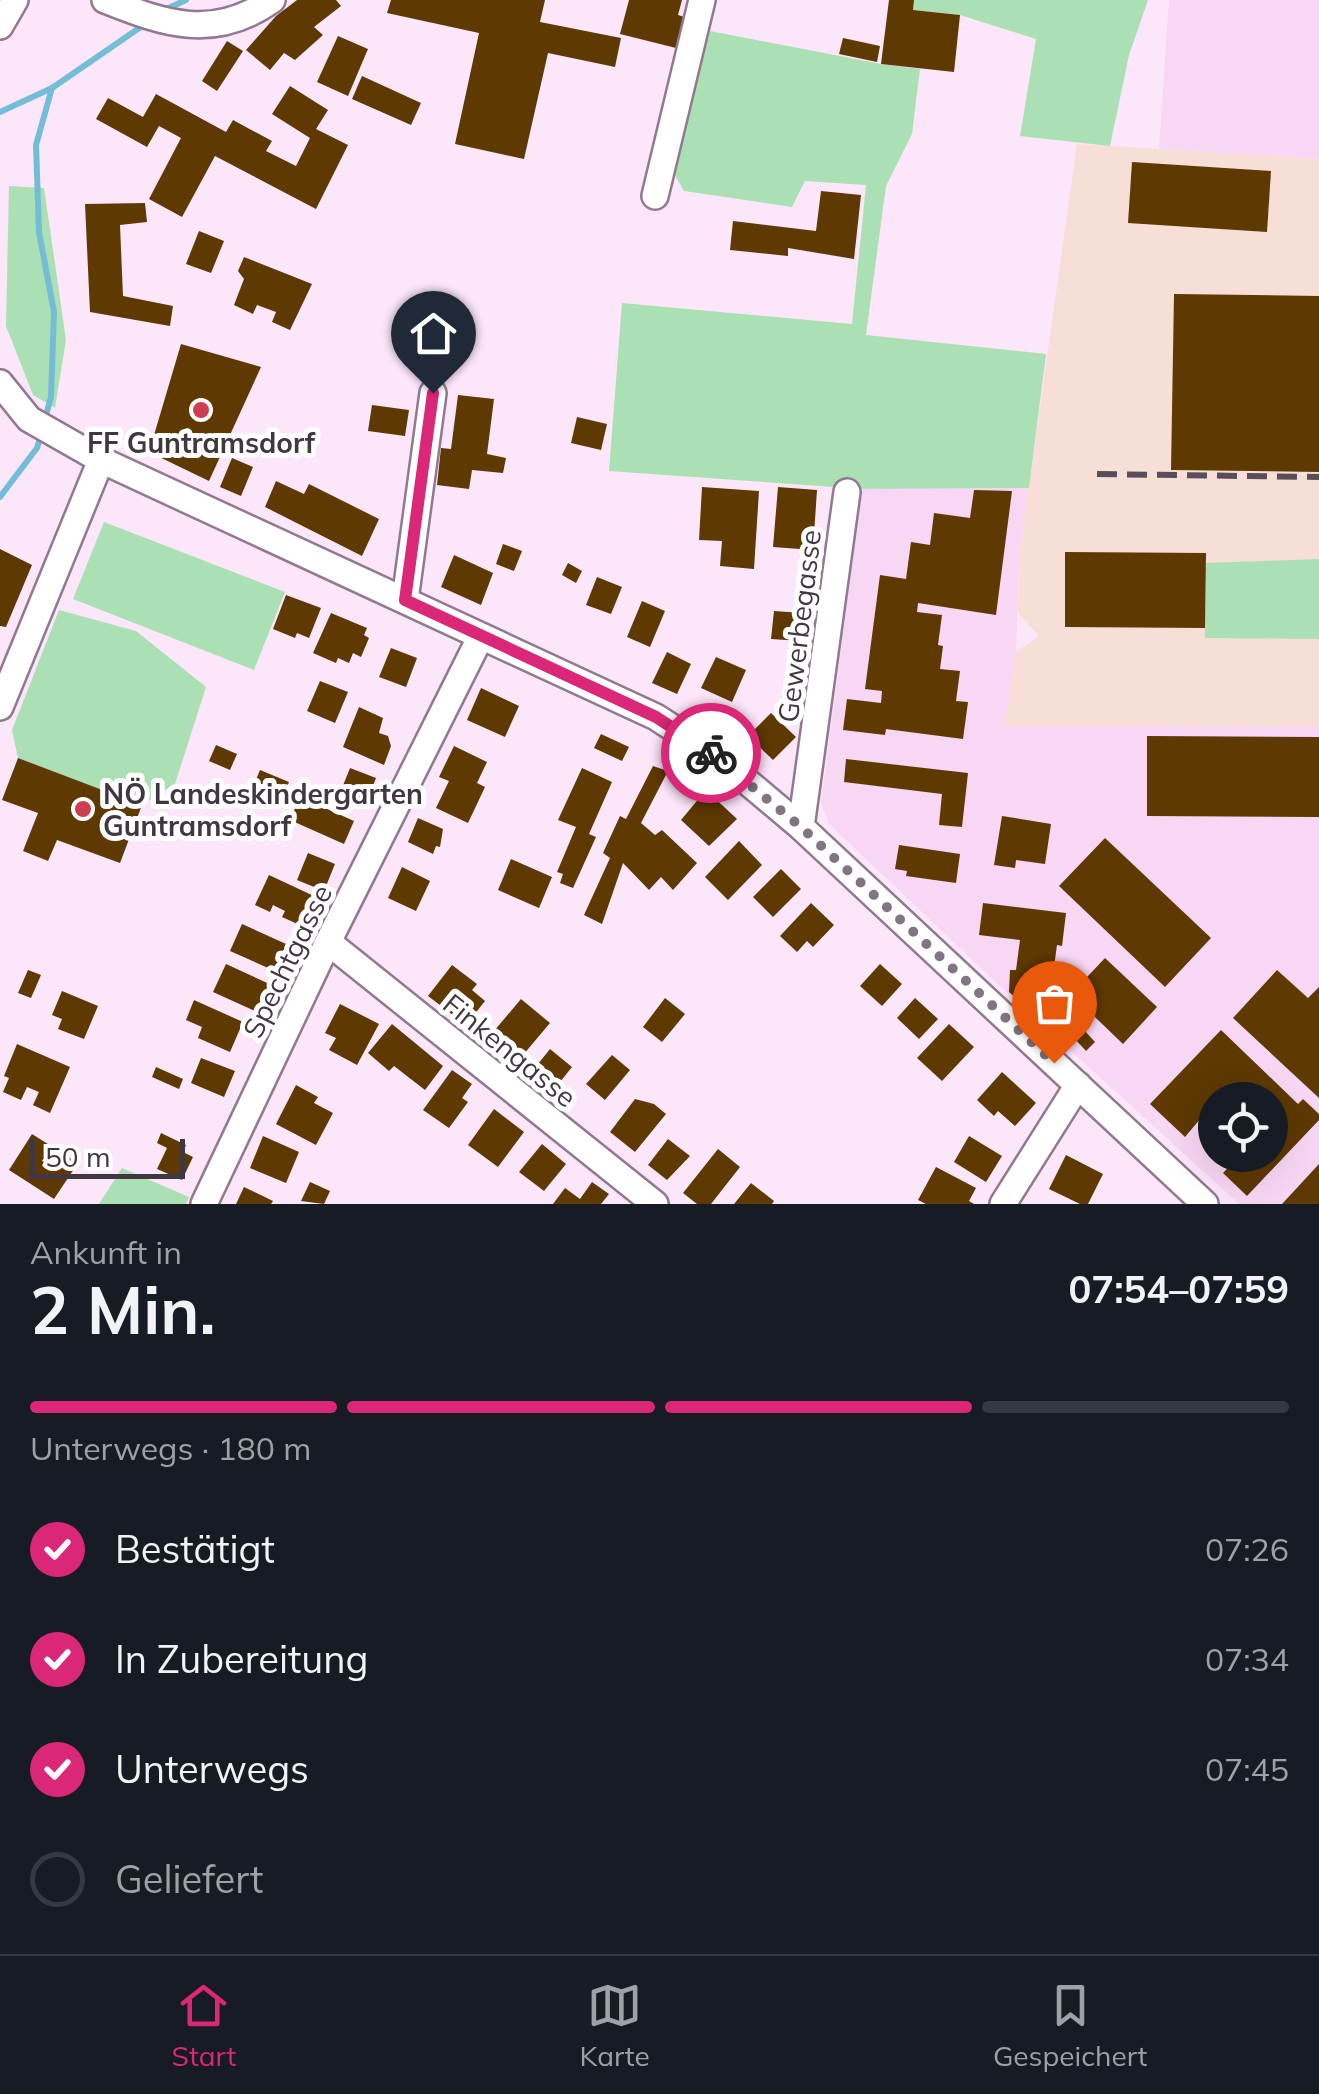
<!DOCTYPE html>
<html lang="de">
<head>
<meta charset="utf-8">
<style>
	:root { --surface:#171b24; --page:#20242c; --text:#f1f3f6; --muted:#9ea1a6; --line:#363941; --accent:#db2777 }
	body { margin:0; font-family:Mulish,sans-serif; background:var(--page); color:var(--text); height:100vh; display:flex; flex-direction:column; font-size:38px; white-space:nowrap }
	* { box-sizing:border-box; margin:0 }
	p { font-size:32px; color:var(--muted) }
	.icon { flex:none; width:55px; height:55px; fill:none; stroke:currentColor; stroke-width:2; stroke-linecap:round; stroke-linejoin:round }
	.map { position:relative; height:1204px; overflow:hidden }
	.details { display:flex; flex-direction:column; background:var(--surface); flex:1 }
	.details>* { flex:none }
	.buttons { position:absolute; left:1198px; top:1082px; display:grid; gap:20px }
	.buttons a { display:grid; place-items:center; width:90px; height:90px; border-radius:50%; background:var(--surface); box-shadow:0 10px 40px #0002; font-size:50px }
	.scale { position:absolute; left:30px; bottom:25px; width:155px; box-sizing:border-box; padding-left:10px; border:5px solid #413741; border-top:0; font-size:28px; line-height:35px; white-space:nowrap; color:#413741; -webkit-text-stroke:8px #fff; paint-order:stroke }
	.pin { position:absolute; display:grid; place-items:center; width:85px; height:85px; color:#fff; margin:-102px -42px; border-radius:50% 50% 50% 0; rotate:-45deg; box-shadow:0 0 10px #0007 }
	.pin .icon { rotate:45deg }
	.courier { position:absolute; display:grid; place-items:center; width:100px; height:100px; margin:-50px; border:8px solid #db2777; border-radius:50%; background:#fff; color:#222; box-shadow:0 2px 12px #0007 }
	.head em { font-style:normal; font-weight:700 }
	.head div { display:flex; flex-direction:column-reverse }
	.head { display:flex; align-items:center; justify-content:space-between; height:170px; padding:0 30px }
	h1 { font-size:65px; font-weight:700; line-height:75px }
	.bar { display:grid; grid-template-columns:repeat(4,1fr); gap:15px 10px; align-content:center; height:120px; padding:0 30px }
	.bar i { height:12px; border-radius:8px; background:var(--line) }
	.bar .selected { background:var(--accent) }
	.bar p { grid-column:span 4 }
	ol { padding:0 30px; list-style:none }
	li { display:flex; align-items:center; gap:30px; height:110px }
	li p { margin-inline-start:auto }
	li .icon { padding:10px; border-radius:50%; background:var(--accent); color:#fff; stroke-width:4 }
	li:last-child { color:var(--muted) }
	li i { width:55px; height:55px; border:5px solid var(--line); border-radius:50% }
	.menu { display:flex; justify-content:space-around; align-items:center; height:140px; border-top:2px solid var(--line); background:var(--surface); font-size:28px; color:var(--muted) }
	.menu a { display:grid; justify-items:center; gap:5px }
	.menu .selected { color:var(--accent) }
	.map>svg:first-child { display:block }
	.built { fill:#f8d7f5; fill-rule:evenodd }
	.industrial { fill:#f7ded7 }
	.green { fill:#abe0b4 }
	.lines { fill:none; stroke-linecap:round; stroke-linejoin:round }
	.stream { stroke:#74bdd7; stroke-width:6 }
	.building { fill:#5e3901 }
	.minor-casing { stroke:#917990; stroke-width:30 }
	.minor { stroke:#fff; stroke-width:25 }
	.rail { stroke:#594d58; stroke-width:6; stroke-dasharray:20 10; stroke-linecap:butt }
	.done { stroke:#827482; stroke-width:10; stroke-dasharray:0 18 }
	.route { stroke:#db2777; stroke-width:12 }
	.poi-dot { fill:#ce3e51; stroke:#fff; stroke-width:4 }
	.labels { text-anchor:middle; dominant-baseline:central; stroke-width:10; stroke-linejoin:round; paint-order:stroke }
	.poi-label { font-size:28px; font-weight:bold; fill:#413741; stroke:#fff }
	.street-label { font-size:28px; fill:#413741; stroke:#fff }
</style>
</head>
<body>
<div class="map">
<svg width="1319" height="1204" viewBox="0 0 1319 1204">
	<rect width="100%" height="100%" fill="#fce6fa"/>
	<!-- built -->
	<g class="built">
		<path d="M1169,0H1319V159L1159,149Z"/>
		<path d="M1029,488L1019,558L1016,652L1006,726L1319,727V1204H1239L1003,989L829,824L821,803L862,489ZM1215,1100H1270V1155H1215Z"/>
	</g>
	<!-- industrial -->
	<path class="industrial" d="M1077,144L1319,159V727L1005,726L1016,652L1039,636L1018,613L1019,558Z"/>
	<!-- green -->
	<g class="green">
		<path d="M914,0H1148L1129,55L1110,146L1020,136L1036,39L960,15L913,10Z"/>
		<path d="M710,31L881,64L920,69L912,134L886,186L866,335L1046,354L1029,488L862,489L609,471L622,303L852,324L866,185L805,181L792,207L684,191L672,170Z"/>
		<path d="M9,186L44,188L66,340L55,408L33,395L6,326Z"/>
		<path d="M104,522L285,592L254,670L73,599Z"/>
		<path d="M1319,559V639L1205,638L1206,563Z"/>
		<path d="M59,610L136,631L206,687L175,784L142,805L18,758L12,730Z"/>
		<path d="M122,1168L189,1197L186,1204H99Z"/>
	</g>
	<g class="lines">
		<!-- stream -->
		<g class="stream">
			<path d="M162,11L186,0"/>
			<path d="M0,112L52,88L148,22"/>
			<path d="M45,419L51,397L54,312L39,232L36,145L52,88"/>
			<path d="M0,497L37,448L42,432"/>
		</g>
	</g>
	<!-- building -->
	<g class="building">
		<path d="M297,0H336L341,6L314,27L323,35L295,60L284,53L270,70L246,50L276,16Z"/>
		<path d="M391,0H545L540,22L621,38L615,67L548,53L524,159L455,144L479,33L387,13Z"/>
		<path d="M629,0H682L678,15L688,18L680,49L620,34Z"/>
		<path d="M889,0H914L913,10L960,15L954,72L881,64Z"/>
		<path d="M338,36L368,49L348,96L317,82Z"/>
		<path d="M843,38L880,46L877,62L839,54Z"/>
		<path d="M227,41L243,51L217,91L202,81Z"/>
		<path d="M362,76L421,103L411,125L352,99Z"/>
		<path d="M290,86L328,110L316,129L348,145L316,209L215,156L182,217L149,199L181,138L159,126L147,147L96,119L108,98L143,117L156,94L226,132L233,120L272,141L266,151L296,166L310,138L272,114Z"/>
		<path d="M1132,162L1271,171L1267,232L1128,223Z"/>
		<path d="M821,191L861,195L854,259L788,248V256L730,250L733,221L816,231Z"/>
		<path d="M145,203L147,222L120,225L123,296L173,306L170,326L90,312L85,204Z"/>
		<path d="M199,231L224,241L211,273L186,264Z"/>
		<path d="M244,257L312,284L290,330L272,322L276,312L257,305L253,314L234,305L244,279L238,271Z"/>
		<path d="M1174,294L1319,296V472L1171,470Z"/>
		<path d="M181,344L261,367L209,481L149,452Z"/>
		<path d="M458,395L494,399L487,454L506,458L503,473L472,470L469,489L437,485L441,448L451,449Z"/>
		<path d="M372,405L409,410L405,436L368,431Z"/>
		<path d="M577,417L607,424L601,450L571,443Z"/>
		<path d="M232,458L253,467L241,496L220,487Z"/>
		<path d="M276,481L304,494L309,484L379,519L362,556L265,507Z"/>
		<path d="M702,487L759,491L754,569L720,566L722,541L699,540Z"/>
		<path d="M778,487L817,490L813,550L773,547Z"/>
		<path d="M974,490L1012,491L996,615L918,603L917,612L942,615L938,645L943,646L940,669L960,671L956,701L968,702L963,739L886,729L885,735L843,730L847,699L881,703L882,691L865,689L880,575L906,579L911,542L930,545L934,513L970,518Z"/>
		<path d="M503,544L522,551L514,571L496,564Z"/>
		<path d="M0,549L32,565L6,627L0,626Z"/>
		<path d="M1065,552L1206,553L1205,628L1065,627Z"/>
		<path d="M454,555L493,573L481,605L441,587Z"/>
		<path d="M568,563L582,571L576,583L562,575Z"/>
		<path d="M597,577L622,587L611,614L586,605Z"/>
		<path d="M286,595L321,608L309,638L297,633L295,638L273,629Z"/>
		<path d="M642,601L665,611L650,647L627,637Z"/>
		<path d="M774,611L803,613L801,641L771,639Z"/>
		<path d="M331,613L367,628L364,635L369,638L361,657L353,653L349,663L338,658L336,663L313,653Z"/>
		<path d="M391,648L417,658L406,687L379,677Z"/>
		<path d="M667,652L691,664L677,694L652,683Z"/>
		<path d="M716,657L746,670L732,702L701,688Z"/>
		<path d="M320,681L348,692L335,723L307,711Z"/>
		<path d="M481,688L519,706L505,737L467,720Z"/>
		<path d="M359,707L383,718L379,733L388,736L391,746L384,765L343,747Z"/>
		<path d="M771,713L796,737L773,760L748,736Z"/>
		<path d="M601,734L629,747L622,761L594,748Z"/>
		<path d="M1147,736L1319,737V817L1147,816Z"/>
		<path d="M216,745L237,754L230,770L209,761Z"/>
		<path d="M454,746L487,762L477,783L485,787L468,823L436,808L449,781L439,777Z"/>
		<path d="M18,758L142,805L120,863L57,840L48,861L23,851L38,813L2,800Z"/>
		<path d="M846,759L968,773L962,827L939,825L942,794L844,782Z"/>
		<path d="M653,766L668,771L641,823L655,835L662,830L697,863L673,890L661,877L649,890L623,863L602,924L584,915L610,858L603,853L620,816L626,819Z"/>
		<path d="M350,768L376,778L366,804L340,793Z"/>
		<path d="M582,768L612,782L589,834L596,837L573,888L560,883L563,874L557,872L576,827L558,820Z"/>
		<path d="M260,770L289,782L283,796L255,782Z"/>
		<path d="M706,790L737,819L709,846L681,820Z"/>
		<path d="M300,797L354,821L344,844L290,820Z"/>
		<path d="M1002,816L1051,824L1045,864L1016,860L1015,868L994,865Z"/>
		<path d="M418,818L443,829L440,847L436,846L433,854L408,842Z"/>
		<path d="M1105,838L1211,938L1165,987L1059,886Z"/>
		<path d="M739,841L762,865L728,900L705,877Z"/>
		<path d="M899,845L960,854L956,883L906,876L907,871L895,869Z"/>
		<path d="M308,853L335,864L324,891L297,880Z"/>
		<path d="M511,859L552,877L539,908L498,890Z"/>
		<path d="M402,867L430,881L416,911L388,898Z"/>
		<path d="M781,869L801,889L773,917L753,897Z"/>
		<path d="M269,875L316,897L302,926L282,917L285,911L273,905L270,912L255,905Z"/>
		<path d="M811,903L834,925L813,947L807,941L797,952L780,936Z"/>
		<path d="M983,903L1066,913L1062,946L1057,945L1050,997L1074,1017L1059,1035L1009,992L1010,970H1016L1020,940L979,935Z"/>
		<path d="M242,924L295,948L284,975L230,951Z"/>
		<path d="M1105,958L1157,1007L1123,1044L1071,994Z"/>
		<path d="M226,964L276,987L264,1015L213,992Z"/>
		<path d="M880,964L902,984L882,1006L860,986Z"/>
		<path d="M452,965L477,984L472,990L485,1001L466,1025L428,996Z"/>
		<path d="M28,970L41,975L31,998L18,993Z"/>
		<path d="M1277,970L1308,998L1319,987V1098L1233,1018Z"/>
		<path d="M62,991L98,1006L84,1039L58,1029L62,1019L52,1015Z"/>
		<path d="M665,998L685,1014L662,1042L643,1027Z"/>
		<path d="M915,998L938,1019L919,1039L897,1018Z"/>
		<path d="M521,999L550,1023L523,1055L494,1031Z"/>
		<path d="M194,1000L243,1022L230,1052L198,1038L202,1027L186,1020Z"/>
		<path d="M340,1004L379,1024L357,1065L329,1050L336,1038L325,1033Z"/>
		<path d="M392,1024L443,1066L425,1090L394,1066L389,1071L368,1053Z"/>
		<path d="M949,1024L974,1047L942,1081L917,1058Z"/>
		<path d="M1084,1030L1095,1042L1086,1051L1075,1039Z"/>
		<path d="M1221,1030L1298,1104L1303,1099L1319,1114V1120L1247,1196L1223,1173L1240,1155H1270V1129L1274,1125L1270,1121V1100H1240L1227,1087L1185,1137L1150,1104Z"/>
		<path d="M17,1044L70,1067L50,1113L33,1105L39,1092L27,1087L21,1100L3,1092L9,1078L4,1076Z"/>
		<path d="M550,1049L572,1067L552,1092L530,1074Z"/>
		<path d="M612,1055L630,1070L605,1100L586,1084Z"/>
		<path d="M201,1058L235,1071L224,1097L191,1083Z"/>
		<path d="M156,1067L183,1079L179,1089L152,1077Z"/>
		<path d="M452,1070L472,1084L462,1098L468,1102L449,1128L423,1110Z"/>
		<path d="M1002,1072L1036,1103L1015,1126L998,1111L994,1116L977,1100Z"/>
		<path d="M296,1085L318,1097L314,1103L333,1113L316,1145L276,1124Z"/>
		<path d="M635,1099L654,1104L666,1114L635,1152L610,1132Z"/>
		<path d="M494,1109L524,1132L498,1167L468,1145Z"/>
		<path d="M161,1133L186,1145L183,1152L193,1157L182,1180L157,1169L167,1148L157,1143Z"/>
		<path d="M32,1134L78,1163L54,1199L9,1170Z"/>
		<path d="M263,1136L299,1152L286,1183L250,1168Z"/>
		<path d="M969,1136L1002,1156L986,1182L954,1162Z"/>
		<path d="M668,1139L690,1156L667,1180L648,1165Z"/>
		<path d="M542,1144L566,1164L544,1191L519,1172Z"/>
		<path d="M718,1149L740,1167L711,1204H697L683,1193Z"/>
		<path d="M1066,1155L1103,1174L1088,1204H1080L1049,1189Z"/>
		<path d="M1319,1164V1204H1282Z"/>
		<path d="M936,1167L976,1188L969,1201L974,1204H926L918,1200Z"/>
		<path d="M310,1182L330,1191L324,1204L301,1201Z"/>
		<path d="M592,1182L609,1194L601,1204H553L565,1188L580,1199Z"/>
		<path d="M751,1183L774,1201L772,1204H734Z"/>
		<path d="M244,1187L273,1201L271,1204H236Z"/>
	</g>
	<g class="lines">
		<!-- minor casing -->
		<g class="minor-casing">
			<g id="minor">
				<path d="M105,0C165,24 214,41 272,0"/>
				<path d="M0,26L15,0"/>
				<path d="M655,196L702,0"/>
				<path d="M0,383L29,419L101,460L656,717L719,758L801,827L1205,1204"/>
				<path d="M405,600L433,393"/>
				<path d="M0,707L101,460"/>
				<path d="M801,827L847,492"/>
				<path d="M328,942L655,1204"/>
				<path d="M204,1204L328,942L480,638"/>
				<path d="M1003,1204L1078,1085"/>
			</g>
		</g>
		<!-- minor -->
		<use href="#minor" class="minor"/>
		<!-- rail -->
		<path class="rail" d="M1097,474L1319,477"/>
	</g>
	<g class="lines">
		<!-- done -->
		<path class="done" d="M711,753L801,827L1054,1063"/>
		<!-- route -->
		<path class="route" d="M433,393L405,600L656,717L711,753"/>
	</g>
	<!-- markers -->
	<g class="poi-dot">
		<circle cx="201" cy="410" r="10"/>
		<circle cx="83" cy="809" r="10"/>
	</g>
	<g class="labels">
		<!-- poi labels -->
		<g class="poi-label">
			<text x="201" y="442">FF Guntramsdorf</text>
			<text x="103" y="793" text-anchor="start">NÖ Landeskindergarten<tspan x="103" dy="32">Guntramsdorf</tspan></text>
		</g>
		<!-- street labels -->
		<g class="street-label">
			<text transform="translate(799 626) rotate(-83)">Gewerbegasse</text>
			<text transform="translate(287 961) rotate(-64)">Spechtgasse</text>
			<text transform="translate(510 1050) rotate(39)">Finkengasse</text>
		</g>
	</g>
</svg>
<div class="buttons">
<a><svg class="icon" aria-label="locate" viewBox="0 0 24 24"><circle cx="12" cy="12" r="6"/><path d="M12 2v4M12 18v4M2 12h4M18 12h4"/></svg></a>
</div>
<div class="scale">50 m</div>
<div class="pin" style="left:1054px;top:1063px;background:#ea580c"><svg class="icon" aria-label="bag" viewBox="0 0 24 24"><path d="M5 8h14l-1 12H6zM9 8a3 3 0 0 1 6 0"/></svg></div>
<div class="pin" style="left:433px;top:393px;background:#1f2937"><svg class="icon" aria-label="home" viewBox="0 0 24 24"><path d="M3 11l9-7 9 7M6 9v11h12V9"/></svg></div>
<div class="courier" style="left:711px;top:753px"><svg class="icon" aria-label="bike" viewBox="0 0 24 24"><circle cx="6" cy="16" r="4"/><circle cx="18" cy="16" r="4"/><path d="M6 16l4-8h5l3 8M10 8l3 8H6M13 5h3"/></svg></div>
</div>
<section class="details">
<div class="head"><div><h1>2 Min.</h1><p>Ankunft in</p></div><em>07:54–07:59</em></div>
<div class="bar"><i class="selected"></i><i class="selected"></i><i class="selected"></i><i></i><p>Unterwegs · 180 m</p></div>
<ol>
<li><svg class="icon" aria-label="check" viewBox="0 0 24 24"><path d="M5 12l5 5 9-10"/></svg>Bestätigt<p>07:26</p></li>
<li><svg class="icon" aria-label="check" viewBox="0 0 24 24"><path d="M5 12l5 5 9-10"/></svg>In Zubereitung<p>07:34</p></li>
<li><svg class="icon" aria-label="check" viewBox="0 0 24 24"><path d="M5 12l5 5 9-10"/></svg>Unterwegs<p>07:45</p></li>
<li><i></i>Geliefert</li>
</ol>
</section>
<nav class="menu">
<a class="selected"><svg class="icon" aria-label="home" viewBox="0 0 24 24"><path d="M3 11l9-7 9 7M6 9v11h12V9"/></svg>Start</a>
<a><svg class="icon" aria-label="map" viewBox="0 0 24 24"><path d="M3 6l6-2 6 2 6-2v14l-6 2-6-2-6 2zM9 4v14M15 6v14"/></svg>Karte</a>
<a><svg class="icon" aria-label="saved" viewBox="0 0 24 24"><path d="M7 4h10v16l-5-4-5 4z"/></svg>Gespeichert</a>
</nav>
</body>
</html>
